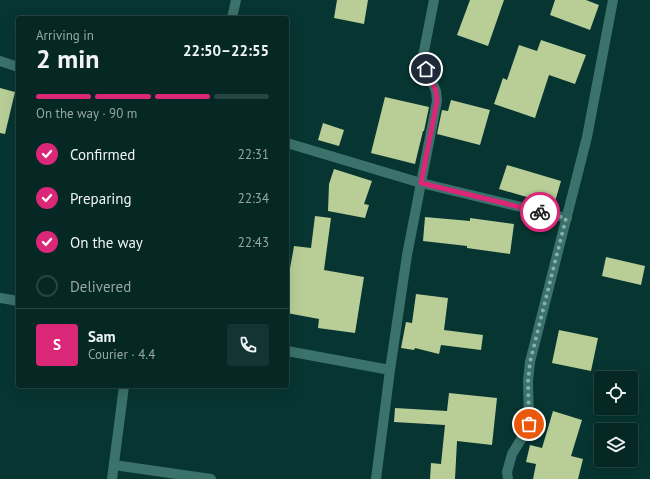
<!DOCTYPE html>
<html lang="en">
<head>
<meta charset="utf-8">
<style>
	:root { --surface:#052825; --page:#133432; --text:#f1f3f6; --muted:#97a6a7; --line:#264442; --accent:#db2777 }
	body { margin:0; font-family:"PT Sans",sans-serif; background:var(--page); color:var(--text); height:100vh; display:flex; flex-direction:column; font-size:15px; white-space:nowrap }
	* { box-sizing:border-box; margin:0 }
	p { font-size:13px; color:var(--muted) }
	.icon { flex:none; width:22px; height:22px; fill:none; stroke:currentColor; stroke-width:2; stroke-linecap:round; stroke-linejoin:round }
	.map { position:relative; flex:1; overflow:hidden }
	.sheet { position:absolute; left:16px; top:16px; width:273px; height:372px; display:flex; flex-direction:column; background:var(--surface); border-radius:4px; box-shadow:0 4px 16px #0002,0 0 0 1px var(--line) }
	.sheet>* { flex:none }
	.controls { position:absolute; left:594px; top:371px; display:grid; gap:8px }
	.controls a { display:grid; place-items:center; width:44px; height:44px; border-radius:4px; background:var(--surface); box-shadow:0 4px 16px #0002,0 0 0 1px var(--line); font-size:20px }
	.pin { position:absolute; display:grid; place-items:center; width:34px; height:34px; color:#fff; margin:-17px; border:2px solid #fff; border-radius:50%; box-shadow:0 1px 4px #0007 }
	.courier { position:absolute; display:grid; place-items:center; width:40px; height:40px; margin:-20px; border:3px solid #db2777; border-radius:50%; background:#fff; color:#222; box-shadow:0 1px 5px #0007 }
	.summary em { font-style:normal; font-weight:600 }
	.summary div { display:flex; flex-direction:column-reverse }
	.summary { display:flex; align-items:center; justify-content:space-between; height:68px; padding:0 20px }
	h1 { font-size:26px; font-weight:600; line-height:30px }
	.bar { display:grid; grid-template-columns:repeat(4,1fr); gap:6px 4px; align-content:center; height:48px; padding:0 20px }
	.bar i { height:5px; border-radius:3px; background:var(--line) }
	.bar .current { background:var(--accent) }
	.bar p { grid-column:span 4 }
	.line { display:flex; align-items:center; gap:10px; padding:0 20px; border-top:1px solid var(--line) }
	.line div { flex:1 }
	.round { display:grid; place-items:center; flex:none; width:42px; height:42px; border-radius:4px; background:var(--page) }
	ol { padding:0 20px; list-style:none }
	li { display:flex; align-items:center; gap:12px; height:44px }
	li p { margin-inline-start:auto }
	li .icon { padding:4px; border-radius:50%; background:var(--accent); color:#fff; stroke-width:4 }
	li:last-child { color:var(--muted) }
	li i { width:22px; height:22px; border:2px solid var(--line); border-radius:50% }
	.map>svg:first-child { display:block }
	.building { fill:#b8ce96 }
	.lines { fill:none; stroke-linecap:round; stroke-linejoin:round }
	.minor { stroke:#3b726b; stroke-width:10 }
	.done { stroke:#88b0ab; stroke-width:4; stroke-dasharray:0 7.2 }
	.route { stroke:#db2777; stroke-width:5 }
</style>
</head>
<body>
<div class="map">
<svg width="650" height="479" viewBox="0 0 650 479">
	<rect width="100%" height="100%" fill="#073531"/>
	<!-- building -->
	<g class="building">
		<path d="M337,0H368L364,24L334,18Z"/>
		<path d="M470,0H504L488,46L457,35Z"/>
		<path d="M555,0H586L599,5L590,30L550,15Z"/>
		<path d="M541,40L586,55L575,84L549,75L535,118L494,104L503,78L507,80L519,45L537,51Z"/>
		<path d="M0,88L15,92L5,134L0,133Z"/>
		<path d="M385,97L429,107L424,131H423L415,164L371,153Z"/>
		<path d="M451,100L490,110L480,145L437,134L442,110L448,111Z"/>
		<path d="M323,123L344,130L339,146L318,140Z"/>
		<path d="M507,165L561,181L554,205L499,189Z"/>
		<path d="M334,169L372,181L364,204L369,205L365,218L328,211L329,184Z"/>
		<path d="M315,216L331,218L324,270L364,277L355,333L318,328L319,319L287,313V285L294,246L311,248Z"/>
		<path d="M425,217L470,221V218L514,224L510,254L467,248V246L423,241Z"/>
		<path d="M606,257L645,266L641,285L602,276Z"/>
		<path d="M416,294L448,298L444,330L483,335L481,350L441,345L439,354L415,348L414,350L401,348L406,322L412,323Z"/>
		<path d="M559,330L598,338L591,371L552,363Z"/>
		<path d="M449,393L497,398L492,445L457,441L455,479H430L431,463L441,464L445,425L394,422L395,408L447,411Z"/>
		<path d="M553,411L582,420L571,456L583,459L578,479H533L536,464L526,462L530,445L542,448Z"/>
	</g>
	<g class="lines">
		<!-- minor -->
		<g class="minor">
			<path d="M232,18L236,0"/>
			<path d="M0,61L18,67"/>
			<path d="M287,143L421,183L567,218"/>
			<path d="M0,298L18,301"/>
			<path d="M287,351L390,370"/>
			<path d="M114,465L211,479"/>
			<path d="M112,479L124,386"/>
			<path d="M376,479L390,370L407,255L437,101L436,91L426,69L423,56L434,0"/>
			<path d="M508,479L507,472L512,454L525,433L529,424L528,381L530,362L587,137L613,0"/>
		</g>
	</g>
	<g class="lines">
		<!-- done -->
		<path class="done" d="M529,424L528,381L530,362L566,218L540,212"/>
		<!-- route -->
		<path class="route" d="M426,69L436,91L437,101L421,183L540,212"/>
	</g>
</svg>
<div class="controls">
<a><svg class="icon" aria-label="locate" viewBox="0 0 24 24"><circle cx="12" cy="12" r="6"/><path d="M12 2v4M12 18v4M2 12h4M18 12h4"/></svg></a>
<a><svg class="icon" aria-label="layers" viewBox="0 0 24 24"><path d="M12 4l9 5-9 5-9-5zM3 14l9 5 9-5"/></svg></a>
</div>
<div class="pin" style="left:529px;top:424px;background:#ea580c"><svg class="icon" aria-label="bag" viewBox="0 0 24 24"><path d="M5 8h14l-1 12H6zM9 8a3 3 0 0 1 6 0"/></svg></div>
<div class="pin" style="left:426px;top:69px;background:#1f2937"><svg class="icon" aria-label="home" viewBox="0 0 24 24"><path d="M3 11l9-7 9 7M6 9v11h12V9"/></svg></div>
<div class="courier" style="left:540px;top:212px"><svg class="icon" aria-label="bike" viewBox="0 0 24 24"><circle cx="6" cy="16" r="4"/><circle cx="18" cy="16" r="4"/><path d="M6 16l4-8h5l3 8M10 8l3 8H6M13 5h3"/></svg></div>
<section class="sheet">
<div class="summary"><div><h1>2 min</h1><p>Arriving in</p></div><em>22:50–22:55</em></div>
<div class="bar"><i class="current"></i><i class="current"></i><i class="current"></i><i></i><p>On the way · 90 m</p></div>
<ol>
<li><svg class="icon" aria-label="check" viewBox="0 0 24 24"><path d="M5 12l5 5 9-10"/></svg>Confirmed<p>22:31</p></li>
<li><svg class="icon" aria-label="check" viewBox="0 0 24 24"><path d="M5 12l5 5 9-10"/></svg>Preparing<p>22:34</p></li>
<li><svg class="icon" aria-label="check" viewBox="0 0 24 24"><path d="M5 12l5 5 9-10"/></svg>On the way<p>22:43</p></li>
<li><i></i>Delivered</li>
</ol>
<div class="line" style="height:72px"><b class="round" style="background:var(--accent);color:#fff">S</b><div><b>Sam</b><p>Courier · 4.4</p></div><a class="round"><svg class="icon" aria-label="phone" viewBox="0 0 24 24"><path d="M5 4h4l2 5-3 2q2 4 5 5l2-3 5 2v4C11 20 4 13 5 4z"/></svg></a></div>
</section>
</div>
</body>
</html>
